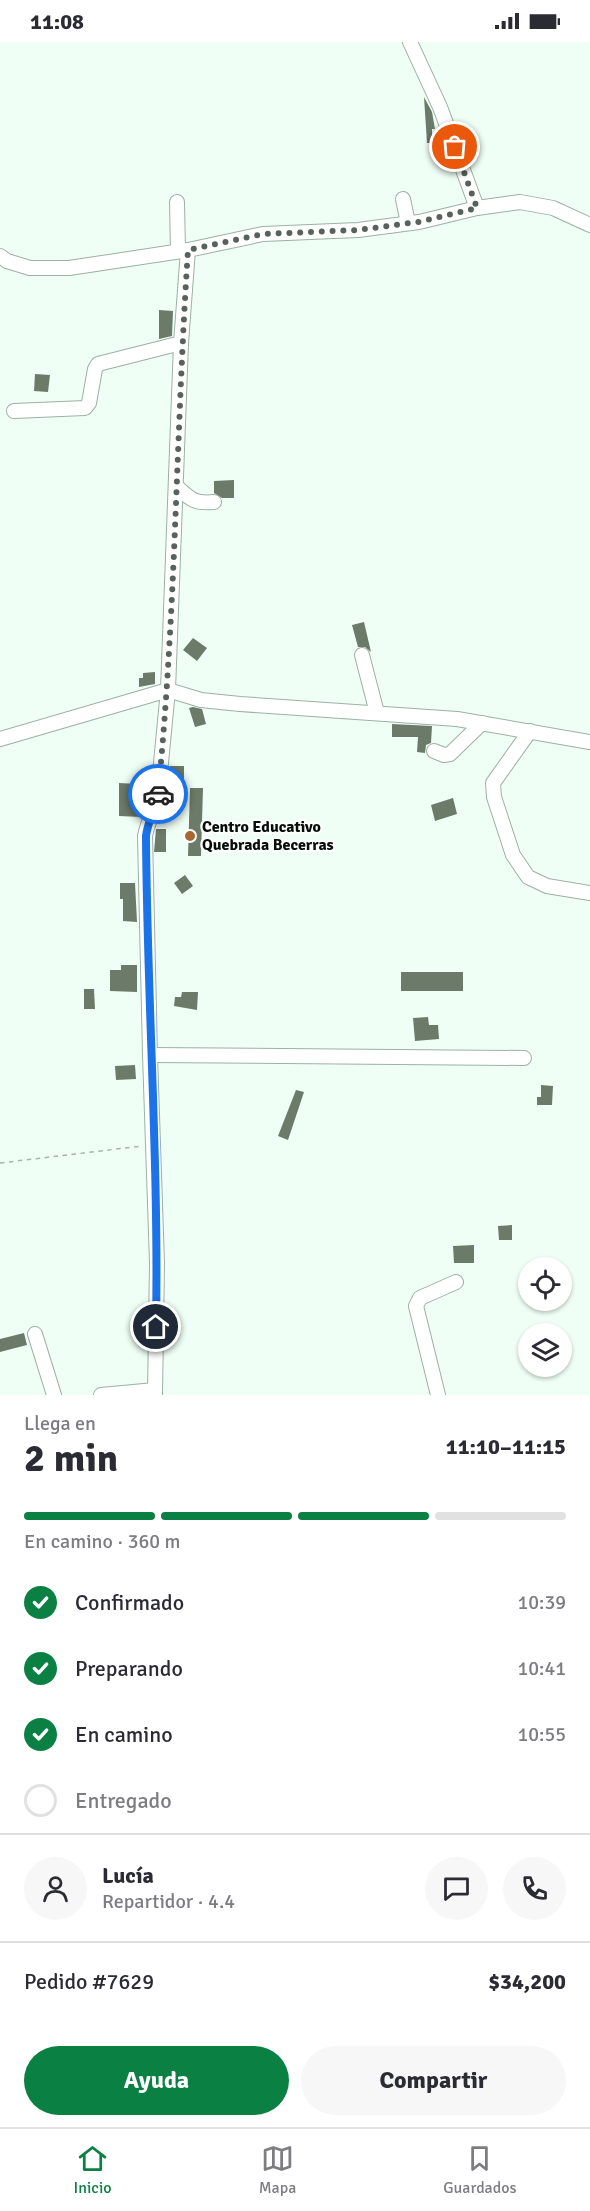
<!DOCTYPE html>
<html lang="es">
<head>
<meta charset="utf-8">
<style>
	:root { --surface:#fff; --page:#f7f7f7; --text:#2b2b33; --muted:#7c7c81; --line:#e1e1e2; --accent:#0b8043 }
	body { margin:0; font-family:Signika,sans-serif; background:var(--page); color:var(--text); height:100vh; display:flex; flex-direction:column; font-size:22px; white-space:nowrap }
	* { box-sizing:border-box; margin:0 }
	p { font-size:20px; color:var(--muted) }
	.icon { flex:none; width:33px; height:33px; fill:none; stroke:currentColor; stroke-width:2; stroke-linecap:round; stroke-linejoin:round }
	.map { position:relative; height:1353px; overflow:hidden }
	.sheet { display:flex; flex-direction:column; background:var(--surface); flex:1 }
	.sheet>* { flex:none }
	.tools { position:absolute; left:518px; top:1215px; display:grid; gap:12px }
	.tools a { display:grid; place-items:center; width:54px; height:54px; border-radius:50%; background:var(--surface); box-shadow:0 2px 4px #0004; font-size:30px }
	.pin { position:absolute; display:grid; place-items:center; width:51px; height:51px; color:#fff; margin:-26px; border:3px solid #fff; border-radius:50%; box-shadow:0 2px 6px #0007 }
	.courier { position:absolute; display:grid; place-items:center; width:60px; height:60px; margin:-30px; border:4px solid #1a73e8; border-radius:50%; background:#fff; color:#222; box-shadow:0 2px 8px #0007 }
	.overview em { font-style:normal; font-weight:800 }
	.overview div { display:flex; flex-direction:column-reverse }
	.overview { display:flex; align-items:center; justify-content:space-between; height:102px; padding:0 24px }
	h1 { font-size:39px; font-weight:800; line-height:45px }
	.bar { display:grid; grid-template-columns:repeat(4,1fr); gap:9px 6px; align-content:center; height:72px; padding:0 24px }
	.bar i { height:8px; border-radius:4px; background:var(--line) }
	.bar .current { background:var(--accent) }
	.bar p { grid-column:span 4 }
	.line { display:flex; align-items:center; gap:15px; padding:0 24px; border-top:2px solid var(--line) }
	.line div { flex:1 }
	.round { display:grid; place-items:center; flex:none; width:63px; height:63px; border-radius:32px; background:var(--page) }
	ol { padding:0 24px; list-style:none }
	li { display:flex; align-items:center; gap:18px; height:66px }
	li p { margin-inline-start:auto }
	li .icon { padding:6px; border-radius:50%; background:var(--accent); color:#fff; stroke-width:4 }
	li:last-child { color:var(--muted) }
	li i { width:33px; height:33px; border:3px solid var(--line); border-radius:50% }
	.primary-button { display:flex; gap:12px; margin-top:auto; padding:12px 24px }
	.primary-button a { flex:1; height:69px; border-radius:36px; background:var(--accent); color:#fff; font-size:24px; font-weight:800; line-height:69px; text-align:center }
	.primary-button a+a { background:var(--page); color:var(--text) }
	.status { display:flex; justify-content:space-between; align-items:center; height:42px; padding:0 30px; background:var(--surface); direction:ltr }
	.status svg { height:16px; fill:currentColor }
	.dock { display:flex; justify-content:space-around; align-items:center; height:84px; border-top:2px solid var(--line); background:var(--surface); font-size:16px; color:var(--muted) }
	.dock a { display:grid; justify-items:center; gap:3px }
	.dock .current { color:var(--accent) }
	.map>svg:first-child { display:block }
	.building { fill:#6c7a69 }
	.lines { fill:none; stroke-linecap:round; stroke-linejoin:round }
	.minor-casing { stroke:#9bb1a4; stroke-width:16 }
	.path { stroke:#a7b4ac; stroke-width:1.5; stroke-dasharray:4.5 4.5; stroke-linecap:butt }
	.minor { stroke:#fff; stroke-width:14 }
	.done { stroke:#58625d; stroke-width:6; stroke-dasharray:0 10.8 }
	.route { stroke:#1a73e8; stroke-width:8 }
	.poi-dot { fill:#a86832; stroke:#fff; stroke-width:2 }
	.labels { text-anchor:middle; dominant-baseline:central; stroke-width:4.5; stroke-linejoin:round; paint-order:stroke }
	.poi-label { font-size:16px; font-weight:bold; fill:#060e0a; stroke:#fff; text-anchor:start }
</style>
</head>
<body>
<div class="status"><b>11:08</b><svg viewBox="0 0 49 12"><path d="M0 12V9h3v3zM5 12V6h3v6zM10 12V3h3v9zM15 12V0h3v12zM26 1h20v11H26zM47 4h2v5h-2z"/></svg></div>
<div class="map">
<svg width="590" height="1353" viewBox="0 0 590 1353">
	<rect width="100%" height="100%" fill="#f0fff6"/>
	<!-- building -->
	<g class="building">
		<path d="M424,55L432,70L435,87H432V101H427Z"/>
		<path d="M159,268L173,269L172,294L159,297Z"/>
		<path d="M35,332L50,333L48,350L34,349Z"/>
		<path d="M234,438V456H222L214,451V439Z"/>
		<path d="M364,580L371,610L365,605H358L352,583Z"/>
		<path d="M193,596L207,606L197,619L183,608Z"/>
		<path d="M155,630V642L139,645V636H143V631Z"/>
		<path d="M193,665L202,667L206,682L195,685L189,666Z"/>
		<path d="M392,682L432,684L431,701L426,703L425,711L417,710L418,695H392Z"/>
		<path d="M170,724H184V745H168Z"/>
		<path d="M119,741L138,742L137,751H143L141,775L119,774Z"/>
		<path d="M190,746H203L201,814H188Z"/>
		<path d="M453,756L457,772L435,779L431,763Z"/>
		<path d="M156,787H166V810H154Z"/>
		<path d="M185,833L193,844L182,852L174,841Z"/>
		<path d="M120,841H135L137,880L123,879V857H120Z"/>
		<path d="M121,923H137V950L110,949V928H121Z"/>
		<rect x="401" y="930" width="62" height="19"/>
		<path d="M84,947H94L95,967H84Z"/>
		<path d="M182,950H198L197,968L174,964L175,955H181Z"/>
		<path d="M428,975L429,983H438L439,997L415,999L413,976Z"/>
		<path d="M135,1023L136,1037L116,1038L115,1024Z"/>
		<path d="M541,1043L553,1044L552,1063H537V1055H541Z"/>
		<path d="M296,1048L304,1050L288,1098L278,1094Z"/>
		<path d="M512,1183V1198H499L498,1184Z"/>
		<path d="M474,1203V1221H454L453,1204Z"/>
		<path d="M24,1291L27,1303L0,1310V1297Z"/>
	</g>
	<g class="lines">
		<!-- minor casing -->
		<g class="minor-casing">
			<g id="minor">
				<path d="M410,0L440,65L477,166"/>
				<path d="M403,157L408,181"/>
				<path d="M177,160L178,209"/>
				<path d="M0,214L7,219L30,226H69L188,208L263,192L358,188L419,180L477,166L520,160L553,166L590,183"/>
				<path d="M14,369L85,366L89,361L95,327L98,322L181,301"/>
				<path d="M176,444C190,457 194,462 214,460"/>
				<path d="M362,613L377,671"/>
				<path d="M530,689L493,741L494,755L513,813L528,835L547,844L590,851"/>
				<path d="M0,697L168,648L201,658L240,662L457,677L590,700"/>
				<path d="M434,709L444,713L450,712L482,681"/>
				<path d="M150,1013L524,1016"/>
				<path d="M35,1292L54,1353"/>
				<path d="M101,1353L155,1348"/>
				<path d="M155,1353L157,1221L150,1013L145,794C148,779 155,767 158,752L168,648L181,301L188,208"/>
				<path d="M438,1353L416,1264L420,1256L456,1240"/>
			</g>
		</g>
		<!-- path -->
		<path class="path" d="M0,1121L142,1104"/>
		<!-- minor -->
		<use href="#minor" class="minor"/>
	</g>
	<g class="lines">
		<!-- done -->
		<path class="done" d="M158,752C176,571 176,389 188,208L263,192L358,188L418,180L477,166L455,105"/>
		<!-- route -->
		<path class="route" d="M156,1285C159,1121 147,958 146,794C148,779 155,767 158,752"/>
	</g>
	<!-- markers -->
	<circle class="poi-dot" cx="190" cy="794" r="6"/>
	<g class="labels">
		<!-- poi labels -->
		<g class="poi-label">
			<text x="202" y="785">Centro Educativo<tspan x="202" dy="18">Quebrada Becerras</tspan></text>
		</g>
	</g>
</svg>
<div class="tools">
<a><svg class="icon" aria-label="locate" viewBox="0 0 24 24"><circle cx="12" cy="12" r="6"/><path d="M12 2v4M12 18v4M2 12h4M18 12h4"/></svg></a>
<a><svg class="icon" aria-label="layers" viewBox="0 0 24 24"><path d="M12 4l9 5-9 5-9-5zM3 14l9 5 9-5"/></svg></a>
</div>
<div class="pin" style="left:455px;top:105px;background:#ea580c"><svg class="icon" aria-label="bag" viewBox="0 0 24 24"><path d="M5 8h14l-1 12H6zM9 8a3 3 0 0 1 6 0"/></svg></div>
<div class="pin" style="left:156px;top:1285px;background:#1f2937"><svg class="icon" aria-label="home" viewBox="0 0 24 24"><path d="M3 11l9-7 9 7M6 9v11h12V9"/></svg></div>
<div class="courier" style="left:158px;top:752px"><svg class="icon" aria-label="car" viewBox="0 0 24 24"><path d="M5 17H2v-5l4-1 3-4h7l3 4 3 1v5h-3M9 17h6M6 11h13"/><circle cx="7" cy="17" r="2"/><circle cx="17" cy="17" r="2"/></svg></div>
</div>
<section class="sheet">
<div class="overview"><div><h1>2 min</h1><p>Llega en</p></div><em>11:10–11:15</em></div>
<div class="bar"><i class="current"></i><i class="current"></i><i class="current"></i><i></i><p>En camino · 360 m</p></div>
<ol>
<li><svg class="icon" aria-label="check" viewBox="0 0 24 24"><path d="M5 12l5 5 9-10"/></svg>Confirmado<p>10:39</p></li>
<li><svg class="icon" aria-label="check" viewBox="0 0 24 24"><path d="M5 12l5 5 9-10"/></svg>Preparando<p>10:41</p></li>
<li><svg class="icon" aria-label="check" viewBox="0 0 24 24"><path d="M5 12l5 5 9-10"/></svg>En camino<p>10:55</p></li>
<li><i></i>Entregado</li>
</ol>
<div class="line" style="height:108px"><a class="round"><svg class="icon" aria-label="person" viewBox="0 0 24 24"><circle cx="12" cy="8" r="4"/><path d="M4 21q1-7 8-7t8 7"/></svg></a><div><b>Lucía</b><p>Repartidor · 4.4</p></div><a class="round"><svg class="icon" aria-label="chat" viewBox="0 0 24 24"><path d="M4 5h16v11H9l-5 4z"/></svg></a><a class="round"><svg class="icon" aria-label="phone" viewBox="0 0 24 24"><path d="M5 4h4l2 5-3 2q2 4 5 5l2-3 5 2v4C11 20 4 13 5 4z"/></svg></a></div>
<div class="line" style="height:78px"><div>Pedido #7629</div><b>$34,200</b></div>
<div class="primary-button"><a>Ayuda</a><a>Compartir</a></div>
</section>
<nav class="dock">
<a class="current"><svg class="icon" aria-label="home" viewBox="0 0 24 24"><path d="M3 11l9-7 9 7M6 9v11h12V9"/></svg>Inicio</a>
<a><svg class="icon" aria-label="map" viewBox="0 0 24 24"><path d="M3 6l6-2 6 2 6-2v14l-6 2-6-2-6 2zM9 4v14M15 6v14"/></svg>Mapa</a>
<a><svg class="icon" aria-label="saved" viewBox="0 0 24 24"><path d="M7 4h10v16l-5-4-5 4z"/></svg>Guardados</a>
</nav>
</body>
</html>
